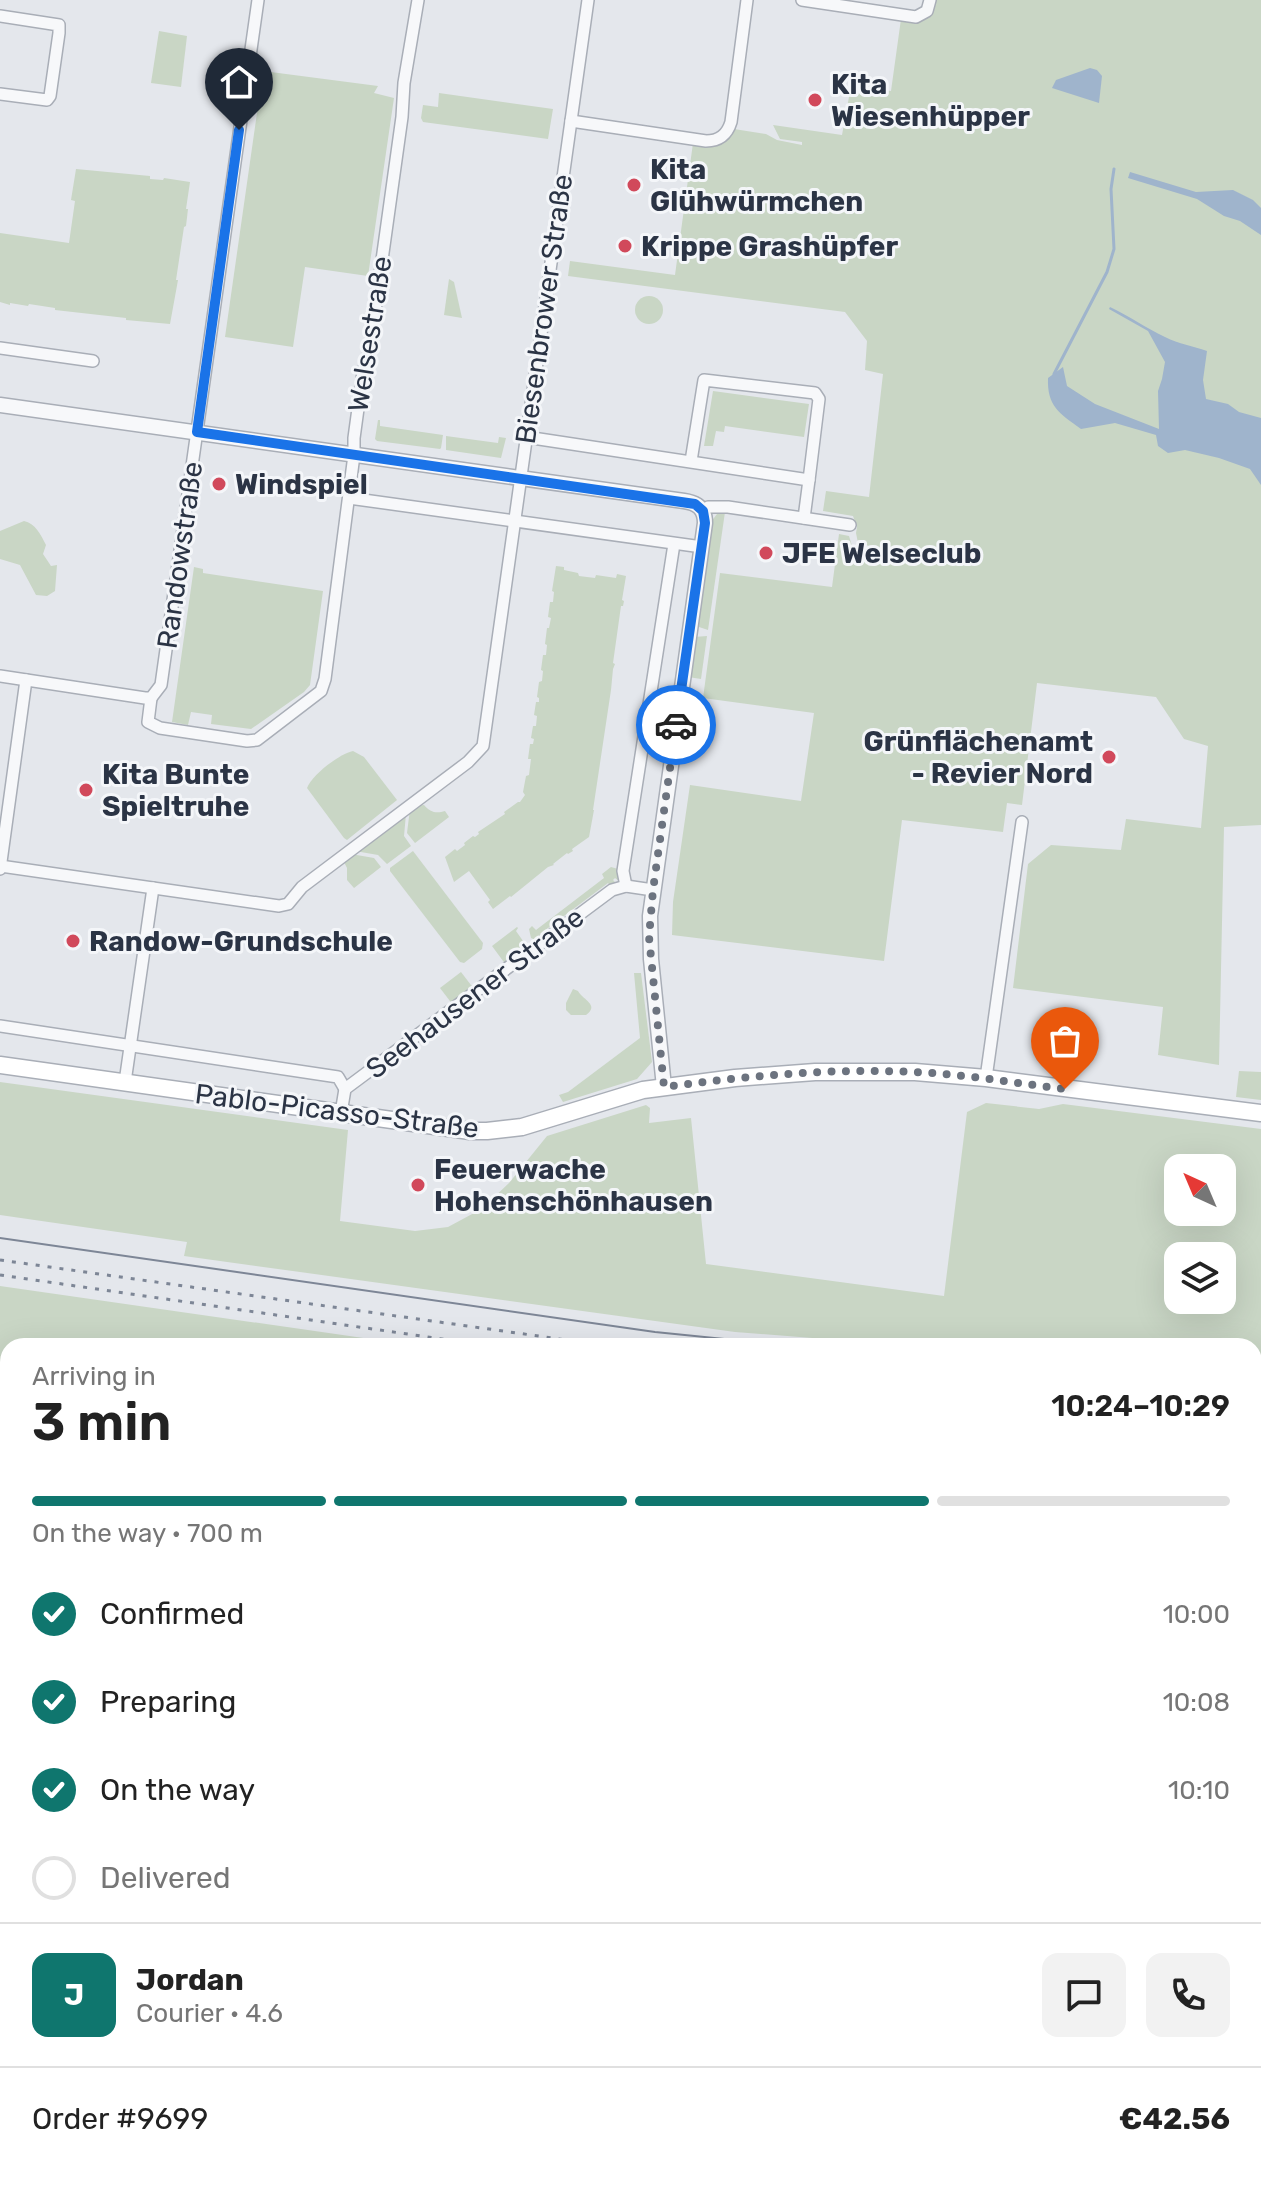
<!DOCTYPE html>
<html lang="en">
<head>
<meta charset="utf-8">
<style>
	:root { --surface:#fff; --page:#f2f2f2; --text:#222; --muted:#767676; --line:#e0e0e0; --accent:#0f766e }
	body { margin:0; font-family:Rubik,sans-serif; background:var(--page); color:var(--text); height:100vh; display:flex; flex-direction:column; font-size:30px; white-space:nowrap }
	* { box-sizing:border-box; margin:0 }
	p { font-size:26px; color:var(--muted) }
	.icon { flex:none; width:44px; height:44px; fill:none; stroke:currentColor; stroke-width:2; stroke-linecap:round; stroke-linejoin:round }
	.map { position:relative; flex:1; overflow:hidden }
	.sheet { position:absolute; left:0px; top:1338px; width:1262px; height:848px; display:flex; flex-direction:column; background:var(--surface); border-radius:24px 24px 0 0; box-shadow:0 8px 32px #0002 }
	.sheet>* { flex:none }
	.needle { width:52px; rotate:316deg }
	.controls { position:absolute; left:1164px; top:1154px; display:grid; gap:16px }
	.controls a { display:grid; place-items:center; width:72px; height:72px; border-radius:16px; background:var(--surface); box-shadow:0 8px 32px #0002; font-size:40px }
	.pin { position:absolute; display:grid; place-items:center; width:68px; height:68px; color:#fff; margin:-82px -34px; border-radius:50% 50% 50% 0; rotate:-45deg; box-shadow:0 0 8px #0007 }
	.pin .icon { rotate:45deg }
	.courier { position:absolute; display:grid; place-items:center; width:80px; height:80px; margin:-40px; border:6px solid #1a73e8; border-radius:50%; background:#fff; color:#222; box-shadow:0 2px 10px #0007 }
	.overview em { font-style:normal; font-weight:600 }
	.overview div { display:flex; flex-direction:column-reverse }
	.overview { display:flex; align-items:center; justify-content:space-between; height:136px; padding:0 32px }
	h1 { font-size:52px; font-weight:600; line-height:60px }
	.bar { display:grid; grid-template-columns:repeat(4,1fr); gap:12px 8px; align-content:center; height:96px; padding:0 32px }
	.bar i { height:10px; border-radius:6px; background:var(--line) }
	.bar .on { background:var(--accent) }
	.bar p { grid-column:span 4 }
	.line { display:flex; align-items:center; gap:20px; padding:0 32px; border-top:2px solid var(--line) }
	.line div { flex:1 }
	.round { display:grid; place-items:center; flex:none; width:84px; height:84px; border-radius:16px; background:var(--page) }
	ol { padding:0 32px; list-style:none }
	li { display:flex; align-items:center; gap:24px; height:88px }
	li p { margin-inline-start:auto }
	li .icon { padding:8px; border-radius:50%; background:var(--accent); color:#fff; stroke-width:4 }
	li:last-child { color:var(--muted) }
	li i { width:44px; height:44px; border:4px solid var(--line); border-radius:50% }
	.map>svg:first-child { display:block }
	.green { fill:#c9d6c5; fill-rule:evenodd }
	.water { fill:#9fb4cc }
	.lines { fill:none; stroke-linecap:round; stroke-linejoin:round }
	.stream { stroke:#9fb4cc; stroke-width:3 }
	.pedestrian-casing { stroke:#a9aeb7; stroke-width:11 }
	.minor-casing { stroke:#a9aeb7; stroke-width:14 }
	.tertiary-casing { stroke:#a9aeb7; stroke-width:17 }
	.secondary-casing { stroke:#a9aeb7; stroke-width:19 }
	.pedestrian { stroke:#f7f8fa; stroke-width:8 }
	.minor { stroke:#f7f8fa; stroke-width:11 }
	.tertiary { stroke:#f7f8fa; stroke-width:14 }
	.secondary { stroke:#fff; stroke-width:16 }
	.tram { stroke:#7d8696; stroke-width:2 }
	.rail { stroke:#7d8696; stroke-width:3; stroke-dasharray:4 8; stroke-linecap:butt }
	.done { stroke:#6c737f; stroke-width:8; stroke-dasharray:0 14.4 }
	.route { stroke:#1a73e8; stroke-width:10 }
	.poi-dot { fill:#d1495b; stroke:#f4f6f9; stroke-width:3 }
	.labels { text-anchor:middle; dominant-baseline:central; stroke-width:6; stroke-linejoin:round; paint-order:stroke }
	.poi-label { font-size:28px; font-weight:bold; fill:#2b3445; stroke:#f4f6f9; text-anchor:start }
	.street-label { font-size:28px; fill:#2b3445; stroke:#f4f6f9 }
</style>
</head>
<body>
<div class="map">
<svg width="1261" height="2186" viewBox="0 0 1261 2186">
	<rect width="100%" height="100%" fill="#e4e7ec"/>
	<!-- green -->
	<g class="green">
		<path d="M935,0H1261V825L1224,827L1219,1065L1158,1055L1163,1007L1013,988L1028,864L1051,845L1121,850L1126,819L1201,828L1208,746L1184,739L1156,697L1037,683L1022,805L1007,803L1003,832L902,820L884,961L672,935L673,902L690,785L801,801L814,713L703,698L720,573L832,587L839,534L849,536L853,549L892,558L889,551L858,543L856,533L857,527L853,516L823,511L826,491L869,497L883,374L865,370L867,341L845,312L568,276L570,261L675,275L693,143L734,129L766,134L777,140L802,145V142L780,139L773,125L842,135L851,86L891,91L901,19C923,21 927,23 935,0Z"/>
		<path d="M159,31L187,36L181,87L151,83Z"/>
		<path d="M263,71L378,86L374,93L394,98L368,276L305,267L293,347L225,337Z"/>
		<path d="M439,93L553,109L548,139L423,122L421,118L423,105L438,107Z"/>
		<path d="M76,169L150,176V179L163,180L164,178L190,182L186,209H188L186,226L184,227L176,280H178L170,324L126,320V318L55,310V308L29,304L28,306L10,303V305L0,302V233L69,243L75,201L71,200Z"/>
		<path d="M449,279L454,282L462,318L444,315Z"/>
		<circle cx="649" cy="310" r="14"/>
		<path d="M713,391L809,404L804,437L725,426L724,432L716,431L713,446H704Z"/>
		<path d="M378,420H380V426L443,435L441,448L440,449L377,441L375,439Z"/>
		<path d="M446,436L498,443L499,437L506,438L501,458L446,450Z"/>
		<path d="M723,512H725L708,630L696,626L711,522L717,514Z"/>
		<path d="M24,521C35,523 41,535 46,545L43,554L51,566L57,565L55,591L47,596L36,595L20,565L0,559V531Z"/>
		<path d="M556,566L564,567V570L578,573L579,576L595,578L596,575L616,578L617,574L626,576L622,600L624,601L623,606H621L613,663L615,664L613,669L611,690L593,810H594L589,837L572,849L573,851L568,854L567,853L553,864L554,865L548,867L511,897L510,896L493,909L488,902L490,900L469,871L454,882L445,857L455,849L457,851L465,845L464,843L473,836L475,837L479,834L478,832L505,814L504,812L518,802H520L525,795L523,792L526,776L529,775L531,759H528L530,744H533L534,739L531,738L533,726H536L537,716L534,715L536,702H539V698L537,697L539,682L542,681L543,671L541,670L543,655H546L547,645L545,644L547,628H549L551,618L548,617L550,602H553L554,592L552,591Z"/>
		<path d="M194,567L203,569V573L323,591L310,685L304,692L251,729L211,724L212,715L191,712L188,725L172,722Z"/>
		<path d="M707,636L701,679L688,677L694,637Z"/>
		<path d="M353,751L364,757L397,800L347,840L344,838L307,788C312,775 339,754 353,751Z"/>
		<path d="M424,805C430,812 436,814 445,811L449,817L415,843L407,833L410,809L414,806Z"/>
		<path d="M406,814L404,836L411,846L387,864L378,855L355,851Z"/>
		<path d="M413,851L483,943L482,949L464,963L460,962L390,871V868Z"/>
		<path d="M351,854L374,858L381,867L354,888L347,880V868L343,860Z"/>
		<path d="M611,867L618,869L620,879L619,881L615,878L613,880L616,883L611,887L608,883L540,934L542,938L538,941L531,938L529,929L532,926L536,930L604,878L602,874Z"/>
		<path d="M517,927L518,928L516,931L528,948L506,965L492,946Z"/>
		<path d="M461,972L474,989L453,1005L440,988Z"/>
		<path d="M634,973H641L652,1062L637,1079L563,1102L559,1095L568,1092L640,1038Z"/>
		<path d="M573,989L578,991C583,1000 600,1005 586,1015H571L566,1010V1003Z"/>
		<path d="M1239,1071L1261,1072V1100L1236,1097Z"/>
		<path d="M0,1082L348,1130L340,1221L415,1231L448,1227L474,1213L488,1203L509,1183L547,1136L646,1105L650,1108L649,1123L691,1118L706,1264L944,1296L967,1112L986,1103L1039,1109L1063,1104L1261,1129V1402L1254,1400V1346H913L735,1332L184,1256L187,1242L0,1215ZM1178,1168H1222V1212H1178ZM1178,1256H1222V1300H1178Z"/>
		<path d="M0,1286L419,1346H8V1372L0,1374Z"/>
		<path d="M0,1484L8,1486V1630L0,1629Z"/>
		<path d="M0,1697L8,1698V1796L0,1830Z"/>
		<path d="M3,1861L8,1876V1981L0,1984V1862Z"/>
		<path d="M8,2013V2178H519L520,2186H0V2016Z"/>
		<path d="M718,2178H790L799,2186H726Z"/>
	</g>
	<!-- water -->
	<g class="water">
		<path d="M1090,68L1097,70L1102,76L1099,103L1052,88L1056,80Z"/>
		<path d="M1130,172L1196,192L1233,190L1253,200L1261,208V235L1240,221L1224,216L1197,199L1128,178Z"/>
		<path d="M1110,307C1129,316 1146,328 1165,337C1179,344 1193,346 1207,351L1203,380L1206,399L1228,404L1239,412L1261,418V485L1250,469L1219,458L1185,450L1168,453L1158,446L1156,435L1115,423L1081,429C1059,413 1047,406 1048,378L1063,367L1067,386L1095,404L1159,429L1158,391L1162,379L1165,362L1148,331L1109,309Z"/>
	</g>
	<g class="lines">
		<!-- stream -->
		<g class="stream">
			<path d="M1054,374L1107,272L1114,249L1111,189L1114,169"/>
			<path d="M736,2178L748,2186"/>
		</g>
		<!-- pedestrian casing -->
		<g class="pedestrian-casing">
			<path id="pedestrian" d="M0,1855L8,1852"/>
		</g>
		<!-- minor casing -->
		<g class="minor-casing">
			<g id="minor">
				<path d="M802,0L916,17L927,11L930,0"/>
				<path d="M0,16L59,25V33L50,96L47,100L0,94"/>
				<path d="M571,121L706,141C719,141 727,135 731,122L747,0"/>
				<path d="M0,348L93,361"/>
				<path d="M526,437L809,480L804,518"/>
				<path d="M691,461L704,380L815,393L819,399L809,480"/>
				<path d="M349,498L702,547"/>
				<path d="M703,511L708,507H728L850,525"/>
				<path d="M0,676L145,698H151L161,685L258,0"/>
				<path d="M151,698L148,722L160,728L247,741L257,740L321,691L325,679L354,455V438L363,372L369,353L402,117L404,83L418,0"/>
				<path d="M0,866L279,906L288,904L302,887L468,762L483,746L588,0"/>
				<path d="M0,869L26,680"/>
				<path d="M626,886L623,871L674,544"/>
				<path d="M0,1026L338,1077L345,1089"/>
				<path d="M986,1078L1022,822"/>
				<path d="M125,1082L153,888"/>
				<path d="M341,1113L345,1089L612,890L626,886L653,890"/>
				<path d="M1254,1642L1261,1578"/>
				<path d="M0,1653L8,1655"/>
				<path d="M1254,1913L1261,1914"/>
				<path d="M1254,2173L1261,2175"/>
				<path d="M711,2178L712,2186"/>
				<path d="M801,2178L811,2186"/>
				<path d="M994,2186L998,2178"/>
			</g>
		</g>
		<!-- tertiary casing -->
		<g class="tertiary-casing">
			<g id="tertiary">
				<path d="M0,405L684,501C698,503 705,509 705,523L650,916L651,959L664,1087"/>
				<path d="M0,1463L8,1465"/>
				<path d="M541,2178L542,2186"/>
			</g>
		</g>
		<!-- secondary casing -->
		<g class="secondary-casing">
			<path id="secondary" d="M0,1065L470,1131H487L522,1127L643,1090L735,1078L815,1072H915L986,1078L1261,1113"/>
		</g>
		<!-- pedestrian -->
		<use href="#pedestrian" class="pedestrian"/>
		<!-- minor -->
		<use href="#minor" class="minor"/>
		<!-- tertiary -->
		<use href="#tertiary" class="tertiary"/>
		<!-- secondary -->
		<use href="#secondary" class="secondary"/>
		<!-- tram -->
		<g class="tram">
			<path d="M0,1238L655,1332L794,1346"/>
			<path d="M1254,1414L1261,1416"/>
			<path d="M1254,1436L1261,1438"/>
			<path d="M0,2012L8,2009"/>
			<path d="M527,2178L528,2186"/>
		</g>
		<!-- rail -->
		<g class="rail">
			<path d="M0,1260L609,1346"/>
			<path d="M0,1275L490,1346"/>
			<path d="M1254,1468L1261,1470"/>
			<path d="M1254,1485L1261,1487"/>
		</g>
	</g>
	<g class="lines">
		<!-- done -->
		<path class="done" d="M676,725L653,890L649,937L664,1087C747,1076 830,1068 913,1072C964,1074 1014,1083 1065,1089"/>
		<!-- route -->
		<path class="route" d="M239,130L197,432L695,504L703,511L705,523L676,725"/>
	</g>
	<!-- markers -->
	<g class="poi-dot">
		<circle cx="815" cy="100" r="8"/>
		<circle cx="634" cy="185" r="8"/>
		<circle cx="625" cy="246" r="8"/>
		<circle cx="219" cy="484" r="8"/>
		<circle cx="766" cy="553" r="8"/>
		<circle cx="1109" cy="757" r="8"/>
		<circle cx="86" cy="790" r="8"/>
		<circle cx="73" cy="941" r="8"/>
		<circle cx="418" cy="1185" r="8"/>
	</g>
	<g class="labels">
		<!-- poi labels -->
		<g class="poi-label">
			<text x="831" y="84">Kita<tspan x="831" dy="32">Wiesenhüpper</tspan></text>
			<text x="650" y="169">Kita<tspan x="650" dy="32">Glühwürmchen</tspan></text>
			<text x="641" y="246">Krippe Grashüpfer</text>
			<text x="235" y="484">Windspiel</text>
			<text x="782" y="553">JFE Welseclub</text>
			<text x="1093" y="741" text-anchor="end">Grünflächenamt<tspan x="1093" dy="32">- Revier Nord</tspan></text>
			<text x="102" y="774">Kita Bunte<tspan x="102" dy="32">Spieltruhe</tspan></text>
			<text x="89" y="941">Randow-Grundschule</text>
			<text x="434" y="1169">Feuerwache<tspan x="434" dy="32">Hohenschönhausen</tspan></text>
		</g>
		<!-- street labels -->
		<g class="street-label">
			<text transform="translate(544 309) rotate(-82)">Biesenbrower Straße</text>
			<text transform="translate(370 334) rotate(-81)">Welsestraße</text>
			<text transform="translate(180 555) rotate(-82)">Randowstraße</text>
			<text transform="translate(475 993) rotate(-37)">Seehausener Straße</text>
			<text transform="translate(337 1111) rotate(7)">Pablo-Picasso-Straße</text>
		</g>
	</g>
</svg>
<div class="controls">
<a><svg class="needle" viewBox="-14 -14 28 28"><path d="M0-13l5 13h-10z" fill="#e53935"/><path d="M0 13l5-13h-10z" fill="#767676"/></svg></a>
<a><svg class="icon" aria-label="layers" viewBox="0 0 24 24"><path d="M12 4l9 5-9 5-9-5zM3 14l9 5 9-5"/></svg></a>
</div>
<div class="pin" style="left:1065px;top:1089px;background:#ea580c"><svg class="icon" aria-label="bag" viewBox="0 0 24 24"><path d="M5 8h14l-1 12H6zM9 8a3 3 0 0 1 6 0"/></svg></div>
<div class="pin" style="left:239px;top:130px;background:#1f2937"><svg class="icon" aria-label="home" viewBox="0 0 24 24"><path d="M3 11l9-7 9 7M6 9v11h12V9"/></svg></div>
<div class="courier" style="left:676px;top:725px"><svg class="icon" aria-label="car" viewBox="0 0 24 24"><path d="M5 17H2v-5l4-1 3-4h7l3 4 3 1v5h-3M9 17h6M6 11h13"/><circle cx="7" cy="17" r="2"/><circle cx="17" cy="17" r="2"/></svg></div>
<section class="sheet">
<div class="overview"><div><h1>3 min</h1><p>Arriving in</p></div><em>10:24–10:29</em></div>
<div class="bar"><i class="on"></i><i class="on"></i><i class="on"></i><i></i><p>On the way · 700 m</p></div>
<ol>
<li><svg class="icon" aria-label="check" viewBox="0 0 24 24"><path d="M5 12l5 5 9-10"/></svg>Confirmed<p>10:00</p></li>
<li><svg class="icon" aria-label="check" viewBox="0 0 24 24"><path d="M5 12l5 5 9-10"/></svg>Preparing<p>10:08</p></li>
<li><svg class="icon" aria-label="check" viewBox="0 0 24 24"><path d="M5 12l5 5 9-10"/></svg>On the way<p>10:10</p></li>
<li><i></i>Delivered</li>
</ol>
<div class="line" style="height:144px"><b class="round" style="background:var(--accent);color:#fff">J</b><div><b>Jordan</b><p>Courier · 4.6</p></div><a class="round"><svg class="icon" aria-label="chat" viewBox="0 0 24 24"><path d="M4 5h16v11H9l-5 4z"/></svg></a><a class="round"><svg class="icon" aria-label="phone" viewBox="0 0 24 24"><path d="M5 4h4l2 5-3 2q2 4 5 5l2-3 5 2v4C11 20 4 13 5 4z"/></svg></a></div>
<div class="line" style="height:104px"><div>Order #9699</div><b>€42.56</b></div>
</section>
</div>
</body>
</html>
